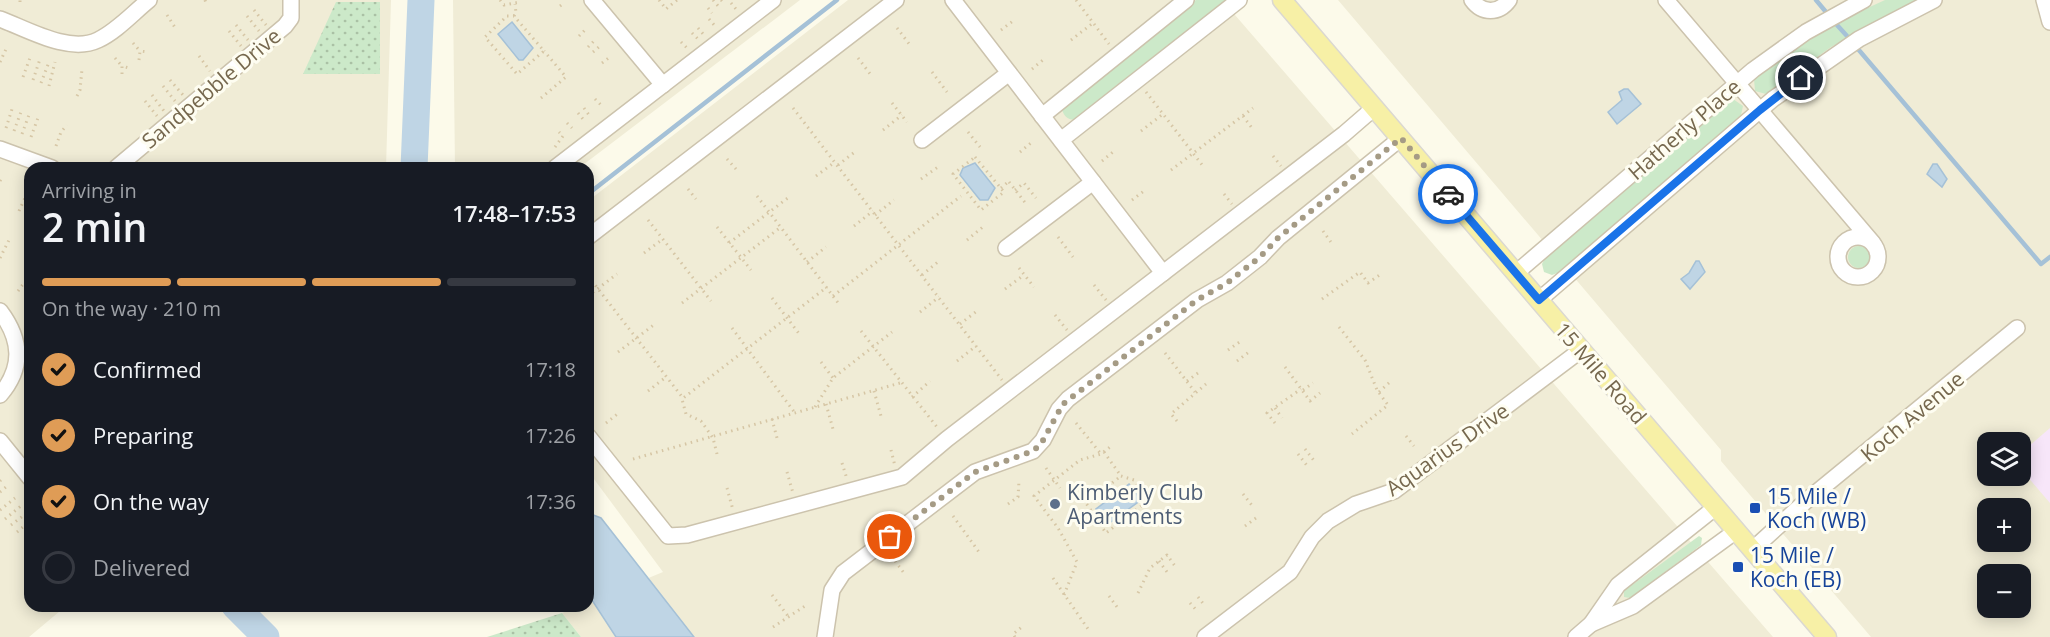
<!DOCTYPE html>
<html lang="en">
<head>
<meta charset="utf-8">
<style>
	:root { --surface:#171b24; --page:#20242c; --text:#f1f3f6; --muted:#9ea1a6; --line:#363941; --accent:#df9c56 }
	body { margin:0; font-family:"Open Sans",sans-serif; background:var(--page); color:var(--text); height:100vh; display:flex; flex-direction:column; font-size:22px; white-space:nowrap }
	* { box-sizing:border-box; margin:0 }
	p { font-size:20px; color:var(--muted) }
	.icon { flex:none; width:33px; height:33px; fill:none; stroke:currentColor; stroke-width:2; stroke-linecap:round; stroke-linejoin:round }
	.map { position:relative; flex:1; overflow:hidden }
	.side { position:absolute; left:24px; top:162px; width:570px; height:450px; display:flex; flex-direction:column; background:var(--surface); border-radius:18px; box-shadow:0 3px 15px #0003 }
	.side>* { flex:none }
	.fabs { position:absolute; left:1977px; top:432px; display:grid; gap:12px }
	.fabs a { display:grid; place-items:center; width:54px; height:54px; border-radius:12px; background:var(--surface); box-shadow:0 3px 15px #0003; font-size:30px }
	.pin { position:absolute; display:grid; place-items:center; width:51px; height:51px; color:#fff; margin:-26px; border:3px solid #fff; border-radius:50%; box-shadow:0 2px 6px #0007 }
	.courier { position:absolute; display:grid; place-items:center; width:60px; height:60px; margin:-30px; border:4px solid #1a73e8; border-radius:50%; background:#fff; color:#222; box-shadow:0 2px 8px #0007 }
	.head em { font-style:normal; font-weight:600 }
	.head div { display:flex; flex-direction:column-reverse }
	.head { display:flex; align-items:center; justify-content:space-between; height:102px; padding:0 18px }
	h1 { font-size:39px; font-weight:600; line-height:45px }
	.bar { display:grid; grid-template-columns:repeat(4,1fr); gap:9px 6px; align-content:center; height:72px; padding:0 18px }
	.bar i { height:8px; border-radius:4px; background:var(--line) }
	.bar .current { background:var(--accent) }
	.bar p { grid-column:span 4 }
	ol { padding:0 18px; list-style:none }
	li { display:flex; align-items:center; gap:18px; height:66px }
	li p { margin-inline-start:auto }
	li .icon { padding:6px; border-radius:50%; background:var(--accent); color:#111; stroke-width:4 }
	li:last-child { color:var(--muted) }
	li i { width:33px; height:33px; border:3px solid var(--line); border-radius:50% }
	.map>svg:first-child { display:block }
	.residential { fill:#f0ecd6; fill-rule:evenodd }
	.education { fill:#f7e6f9 }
	.grass { fill:#cce9c9 }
	.park { fill:url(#park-dots) }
	.water { fill:#bfd5e5; stroke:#a5c1d7; stroke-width:1.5 }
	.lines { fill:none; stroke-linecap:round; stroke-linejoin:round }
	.stream { stroke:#a5c1d7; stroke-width:4.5 }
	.river { stroke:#bfd5e5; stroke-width:27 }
	.minor-casing { stroke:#ccc3ad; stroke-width:18 }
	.major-casing { stroke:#dbd8d1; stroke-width:21 }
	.path { stroke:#d6c6a5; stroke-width:3; stroke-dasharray:1.5 4.5; stroke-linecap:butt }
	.minor { stroke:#fff; stroke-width:15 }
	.major { stroke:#f7f0a6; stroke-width:18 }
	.done { stroke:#a59b85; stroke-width:6; stroke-dasharray:0 10.8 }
	.route { stroke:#1a73e8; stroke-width:8 }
	.service-dot { fill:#5c6f8a; stroke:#fefdf1; stroke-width:2 }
	.transit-dot { fill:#1a4fb4; stroke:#fefdf1; stroke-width:2 }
	.labels { text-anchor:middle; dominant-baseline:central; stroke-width:6; stroke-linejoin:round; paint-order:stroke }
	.street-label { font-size:21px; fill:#76684e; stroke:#fefdf1 }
	.service-label { font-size:21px; fill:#4e5e75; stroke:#fefdf1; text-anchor:start }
	.transit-label { font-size:21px; fill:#164399; stroke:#fefdf1; text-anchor:start }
</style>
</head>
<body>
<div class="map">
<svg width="2050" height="637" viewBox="0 0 2050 637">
	<defs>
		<pattern id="park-dots" width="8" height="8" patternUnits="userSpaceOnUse" patternTransform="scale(1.5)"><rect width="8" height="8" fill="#cce9c9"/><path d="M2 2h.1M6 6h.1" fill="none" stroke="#aac1a5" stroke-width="1.8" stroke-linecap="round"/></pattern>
	</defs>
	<rect width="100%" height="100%" fill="#fcfaea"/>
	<!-- residential -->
	<g class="residential">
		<path d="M0,0H391L386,168H30V606H66L29,637H0Z"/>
		<path d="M453,0H800L579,168H455Z"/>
		<path d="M848,0H1222L1773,637H581L562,613L580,606H588V603L663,572L588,471V201Z"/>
		<path d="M1338,0H2050V637H1871L1721,461V450ZM1988,442H2020V476H1988ZM1988,508H2020V542H1988ZM1988,574H2020V608H1988Z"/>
	</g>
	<!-- education -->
	<path class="education" d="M2050,428V503L2020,468L2021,453Z"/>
	<!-- grass -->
	<g class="grass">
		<path d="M1196,0H1227L1077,120C1069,120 1065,118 1062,110L1065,104Z"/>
		<path d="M1885,0H1917L1831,47L1766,94L1755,91L1754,79C1795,47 1838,21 1885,0Z"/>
		<path d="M1733,99L1743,106L1741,115L1560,272L1552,275L1544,272L1542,264L1546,256L1728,100Z"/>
		<circle cx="1859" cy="257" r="11"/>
		<path d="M1699,536L1702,538L1701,545L1630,598L1624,597V591Z"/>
	</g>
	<!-- park -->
	<g class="park">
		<path d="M336,2H380V74H303Z"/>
		<path d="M562,613L581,637H487Z"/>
	</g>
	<!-- water -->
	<g class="water">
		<path d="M512,22L533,48L523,60H519L498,34Z"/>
		<path d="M1624,89H1628L1641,104L1617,124L1608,112L1622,100L1619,92Z"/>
		<path d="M975,163L995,188L988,200H980L960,175L963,168Z"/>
		<path d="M1933,164H1937L1947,179L1942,187L1927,174Z"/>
		<path d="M1696,261H1699L1705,272L1690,289L1681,279L1689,273Z"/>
		<path d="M1129,484L1141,500L1108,524L1096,509Z"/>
		<path d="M588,513L601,518L694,637H616L588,594Z"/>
	</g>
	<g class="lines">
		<!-- stream -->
		<g class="stream">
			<path d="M1816,0L1826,12"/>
			<path d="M1837,25L1847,36"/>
			<path d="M1858,49L2041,264L2050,257"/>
			<path d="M588,194L837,0"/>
		</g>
		<!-- river -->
		<g class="river">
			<path d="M414,168L421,0"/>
			<path d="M235,606L266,637"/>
		</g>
		<!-- minor casing -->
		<g class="minor-casing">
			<g id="minor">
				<path d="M592,0L663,85"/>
				<path d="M953,0L1163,273"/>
				<path d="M1472,0C1482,14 1499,14 1509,0"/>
				<path d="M1666,0L1873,243"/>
				<path d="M2044,0L2050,22"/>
				<path d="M0,19C27,29 69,54 98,40C117,31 133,13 149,0"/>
				<path d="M1042,116L1186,0"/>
				<path d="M922,140L1009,73"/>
				<path d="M1061,140L1239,0"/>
				<path d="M0,149L52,168"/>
				<path d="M116,168L285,26L291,18V0"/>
				<path d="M555,168L773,0"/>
				<path d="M588,237L896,0"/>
				<circle cx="1858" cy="257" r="20"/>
				<path d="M1006,248L1093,182"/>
				<path d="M1516,273L1753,70L1806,32L1864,0"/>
				<path d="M1539,300L1773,99L1859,39L1934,0"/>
				<path d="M0,311C21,339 24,367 0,395"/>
				<path d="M588,436L668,536L687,535L902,477L947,439L1344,134L1374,108"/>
				<path d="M0,441L30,478"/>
				<path d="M1752,550L1806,501L2017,328"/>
				<path d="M1591,624L1633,606L1736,531"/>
				<path d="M825,637L832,590L843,573L975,472L1033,451L1043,440L1059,409L1068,399L1197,300L1227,283L1260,257L1278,238L1401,138"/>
				<path d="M1205,637L1290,572L1312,537L1328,521L1356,504L1394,491L1581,350"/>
				<path d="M1576,637L1591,624L1618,585L1716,507"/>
			</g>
		</g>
		<!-- major casing -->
		<g class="major-casing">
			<path id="major" d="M1282,0L1827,637"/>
		</g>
		<!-- path -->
		<g class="path">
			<path d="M205,0L206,3"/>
			<path d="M500,0L504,5L520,2"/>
			<path d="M659,0L666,9L677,0"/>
			<path d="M713,0L719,7"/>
			<path d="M721,0L724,3"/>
			<path d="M1076,0L1109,44"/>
			<path d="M20,2V0"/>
			<path d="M731,3L736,9"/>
			<path d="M560,6L564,3"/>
			<path d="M708,8L712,13"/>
			<path d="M254,10L266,25"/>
			<path d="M167,15L176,29"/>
			<path d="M247,16L259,31"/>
			<path d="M507,16H514L544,51L517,74L485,37Z"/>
			<path d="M514,16L516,13L515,4"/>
			<path d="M709,19L715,26"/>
			<path d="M236,25L248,40"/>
			<path d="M698,28L704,35"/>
			<path d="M897,28L910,45"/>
			<path d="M1001,30L1013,21"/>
			<path d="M229,31L241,46"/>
			<path d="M692,33L698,39"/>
			<path d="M579,36L586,29"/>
			<path d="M1071,40L1093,23"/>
			<path d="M681,42L687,48"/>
			<path d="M133,43L140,51"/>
			<path d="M588,47L595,40"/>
			<path d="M593,52L600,46"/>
			<path d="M199,56L210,71"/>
			<path d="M115,58L122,66"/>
			<path d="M858,58L871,75"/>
			<path d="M139,60L140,51L148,52"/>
			<path d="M0,62L7,47"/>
			<path d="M602,63L610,57"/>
			<path d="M1032,69L1043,60"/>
			<path d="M932,72L947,92"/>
			<path d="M122,74V66L129,68"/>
			<path d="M23,77L31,55"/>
			<path d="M33,80L40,59"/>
			<path d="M170,80L183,95"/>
			<path d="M41,83L49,62"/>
			<path d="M49,86L55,62"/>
			<path d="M163,86L175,101"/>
			<path d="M1146,92L1203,166"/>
			<path d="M152,95L164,111"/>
			<path d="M77,96L80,90L82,69"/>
			<path d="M541,98L566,77L544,51"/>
			<path d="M595,99L601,105"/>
			<path d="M145,101L157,116"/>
			<path d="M892,103L907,122"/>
			<path d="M584,108L589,115"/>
			<path d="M793,108L1002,380"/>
			<path d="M578,113L583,119"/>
			<path d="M1243,116L1252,128"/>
			<path d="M567,123L572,128"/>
			<path d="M6,128L13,106"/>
			<path d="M883,130L902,115"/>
			<path d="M14,131L22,109"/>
			<path d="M1141,131L1163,114"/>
			<path d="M968,132L980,147"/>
			<path d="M22,134L30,112"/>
			<path d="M31,137L39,115"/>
			<path d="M56,146L61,132L67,125"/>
			<path d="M555,147L563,136L559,132"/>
			<path d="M1020,152L1032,142"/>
			<path d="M1273,156L1281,166"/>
			<path d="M975,157L1004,192L981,210L953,174Z"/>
			<path d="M727,159L736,169"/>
			<path d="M1102,161L1113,152"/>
			<path d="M838,165L856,151"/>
			<path d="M1171,170L1253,108"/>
			<path d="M816,176L835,162"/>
			<path d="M921,179L938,167"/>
			<path d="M0,181L2,177"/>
			<path d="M1009,182L1027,205"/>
			<path d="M1001,188L1009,181"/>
			<path d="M688,189L696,199"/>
			<path d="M1015,190L1024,183L1036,198"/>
			<path d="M1224,194L1232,204"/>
			<path d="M757,196L839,304"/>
			<path d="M1132,200L1144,191"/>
			<path d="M19,211L30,187"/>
			<path d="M875,215L894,200"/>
			<path d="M648,220L711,301"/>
			<path d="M854,226L873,211"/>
			<path d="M717,227L751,270"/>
			<path d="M1323,231L1333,245"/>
			<path d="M1058,237L1073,257"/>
			<path d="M967,240L984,226"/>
			<path d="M729,243L789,197"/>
			<path d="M644,253L663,239"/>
			<path d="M0,258L9,240"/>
			<path d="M807,262L826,247"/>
			<path d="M1019,268L1034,287"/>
			<path d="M922,275L939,261"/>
			<path d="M588,276L683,398"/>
			<path d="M1094,285L1106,300"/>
			<path d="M1005,289L1024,275"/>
			<path d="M18,291L30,275"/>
			<path d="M588,296L617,274"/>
			<path d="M833,296L961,196"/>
			<path d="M772,298L800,335"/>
			<path d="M1322,299L1360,272L1368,283L1381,274"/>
			<path d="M29,303H30"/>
			<path d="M682,303L781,227"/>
			<path d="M920,312L939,297"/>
			<path d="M1055,315L1067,330"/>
			<path d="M960,324L977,311"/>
			<path d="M1339,327L1365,360L1377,390L1388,405L1352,434"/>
			<path d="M732,328L795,413"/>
			<path d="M861,331L937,427"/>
			<path d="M1228,350L1241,341"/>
			<path d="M618,352L655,324"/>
			<path d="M1165,353L1195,392"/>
			<path d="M957,361L976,346"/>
			<path d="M1237,361L1249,352"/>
			<path d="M821,362L833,378"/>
			<path d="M1285,367L1310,401L1320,393"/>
			<path d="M588,374L590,372"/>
			<path d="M1187,381L1198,373"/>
			<path d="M1303,390L1313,383"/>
			<path d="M648,391L666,377"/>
			<path d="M874,391L881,416"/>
			<path d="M1379,392L1390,382"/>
			<path d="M912,397L930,381"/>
			<path d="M826,404L833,429"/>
			<path d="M815,407L833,378L892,332"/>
			<path d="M1275,408L1282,418"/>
			<path d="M772,419L777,438"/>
			<path d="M1177,421L1171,414L1206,384"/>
			<path d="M606,423L620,412"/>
			<path d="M1076,423L1101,454"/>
			<path d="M1275,423L1267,413L1301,389"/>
			<path d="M1406,436L1414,446"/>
			<path d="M1305,449L1315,462"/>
			<path d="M891,450L895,466"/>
			<path d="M1104,452L1121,476"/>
			<path d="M717,454L713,438L701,421L686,414L682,399L827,287"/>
			<path d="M1298,454L1308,467"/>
			<path d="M633,459L900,383"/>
			<path d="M842,463L847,479"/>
			<path d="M1046,468L1060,488"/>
			<path d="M787,472L793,493"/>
			<path d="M1121,476L1134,480L1149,500L1106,533L1086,503Z"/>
			<path d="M0,481L1,480"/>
			<path d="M727,488L733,510"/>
			<path d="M0,492L6,487"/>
			<path d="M1243,494L1254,508"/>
			<path d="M1008,504L1018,497L1019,481"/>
			<path d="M0,510L15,498"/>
			<path d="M953,516L979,552"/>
			<path d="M5,519L21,506"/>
			<path d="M11,525L27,513"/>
			<path d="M1245,526L1256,518"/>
			<path d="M17,532L30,521"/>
			<path d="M895,561L904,573"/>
			<path d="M1159,561L1167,572"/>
			<path d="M1053,578L1088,629"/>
			<path d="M1138,593L1150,568L1167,555L1175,566"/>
			<path d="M772,595L788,616"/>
			<path d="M1064,595L1077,562L1058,528L1034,496L1080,460L1101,454L1110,447"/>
			<path d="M1109,596L1117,607"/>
			<path d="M1198,597L1205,606"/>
			<path d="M1190,603L1198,612"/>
			<path d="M773,627L805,606"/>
			<path d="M1015,637L1013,634L1023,626"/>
		</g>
		<!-- minor -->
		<use href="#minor" class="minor"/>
		<!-- major -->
		<use href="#major" class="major"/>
	</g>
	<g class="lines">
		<!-- done -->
		<path class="done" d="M890,537L975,472L1033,451L1041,444L1063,404L1197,300L1227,283L1260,257L1278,238L1401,138L1448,194"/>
		<!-- route -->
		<path class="route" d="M1448,194L1539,300L1760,110L1801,78"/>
	</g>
	<!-- markers -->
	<circle class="service-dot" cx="1055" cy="504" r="6"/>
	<g class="transit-dot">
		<rect x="1749" y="502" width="12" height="12" rx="3"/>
		<rect x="1732" y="561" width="12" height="12" rx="3"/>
	</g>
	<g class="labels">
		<!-- street labels -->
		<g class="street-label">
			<text transform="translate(211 88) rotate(-40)">Sandpebble Drive</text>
			<text transform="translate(1684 129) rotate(-41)">Hatherly Place</text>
			<text transform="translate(1601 373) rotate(49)">15 Mile Road</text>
			<text transform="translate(1912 416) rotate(-40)">Koch Avenue</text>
			<text transform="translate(1447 449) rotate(-35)">Aquarius Drive</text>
		</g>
		<!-- service labels -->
		<g class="service-label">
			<text x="1067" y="492">Kimberly Club<tspan x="1067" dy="24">Apartments</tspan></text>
		</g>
		<!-- transit labels -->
		<g class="transit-label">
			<text x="1767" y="496">15 Mile /<tspan x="1767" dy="24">Koch (WB)</tspan></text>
			<text x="1750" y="555">15 Mile /<tspan x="1750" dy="24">Koch (EB)</tspan></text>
		</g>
	</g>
</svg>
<div class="fabs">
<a><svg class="icon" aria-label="layers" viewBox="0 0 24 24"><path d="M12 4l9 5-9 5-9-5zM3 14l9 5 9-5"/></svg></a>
<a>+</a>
<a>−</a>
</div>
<div class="pin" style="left:890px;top:537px;background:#ea580c"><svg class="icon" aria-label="bag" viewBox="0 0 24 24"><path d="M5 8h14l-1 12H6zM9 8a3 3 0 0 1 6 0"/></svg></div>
<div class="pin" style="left:1801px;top:78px;background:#1f2937"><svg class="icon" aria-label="home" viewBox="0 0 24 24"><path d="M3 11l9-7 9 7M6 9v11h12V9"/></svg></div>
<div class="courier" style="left:1448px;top:194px"><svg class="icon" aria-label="car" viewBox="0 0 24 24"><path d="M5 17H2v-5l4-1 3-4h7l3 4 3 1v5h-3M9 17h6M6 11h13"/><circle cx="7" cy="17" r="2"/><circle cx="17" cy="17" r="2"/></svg></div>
<section class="side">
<div class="head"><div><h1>2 min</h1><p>Arriving in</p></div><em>17:48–17:53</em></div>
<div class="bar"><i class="current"></i><i class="current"></i><i class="current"></i><i></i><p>On the way · 210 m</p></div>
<ol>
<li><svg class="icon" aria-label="check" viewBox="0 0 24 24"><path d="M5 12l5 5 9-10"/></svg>Confirmed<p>17:18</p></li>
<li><svg class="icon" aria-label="check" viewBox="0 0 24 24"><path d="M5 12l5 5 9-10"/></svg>Preparing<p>17:26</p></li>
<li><svg class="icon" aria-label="check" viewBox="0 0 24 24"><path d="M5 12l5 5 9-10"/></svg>On the way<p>17:36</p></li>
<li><i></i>Delivered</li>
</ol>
</section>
</div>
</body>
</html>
